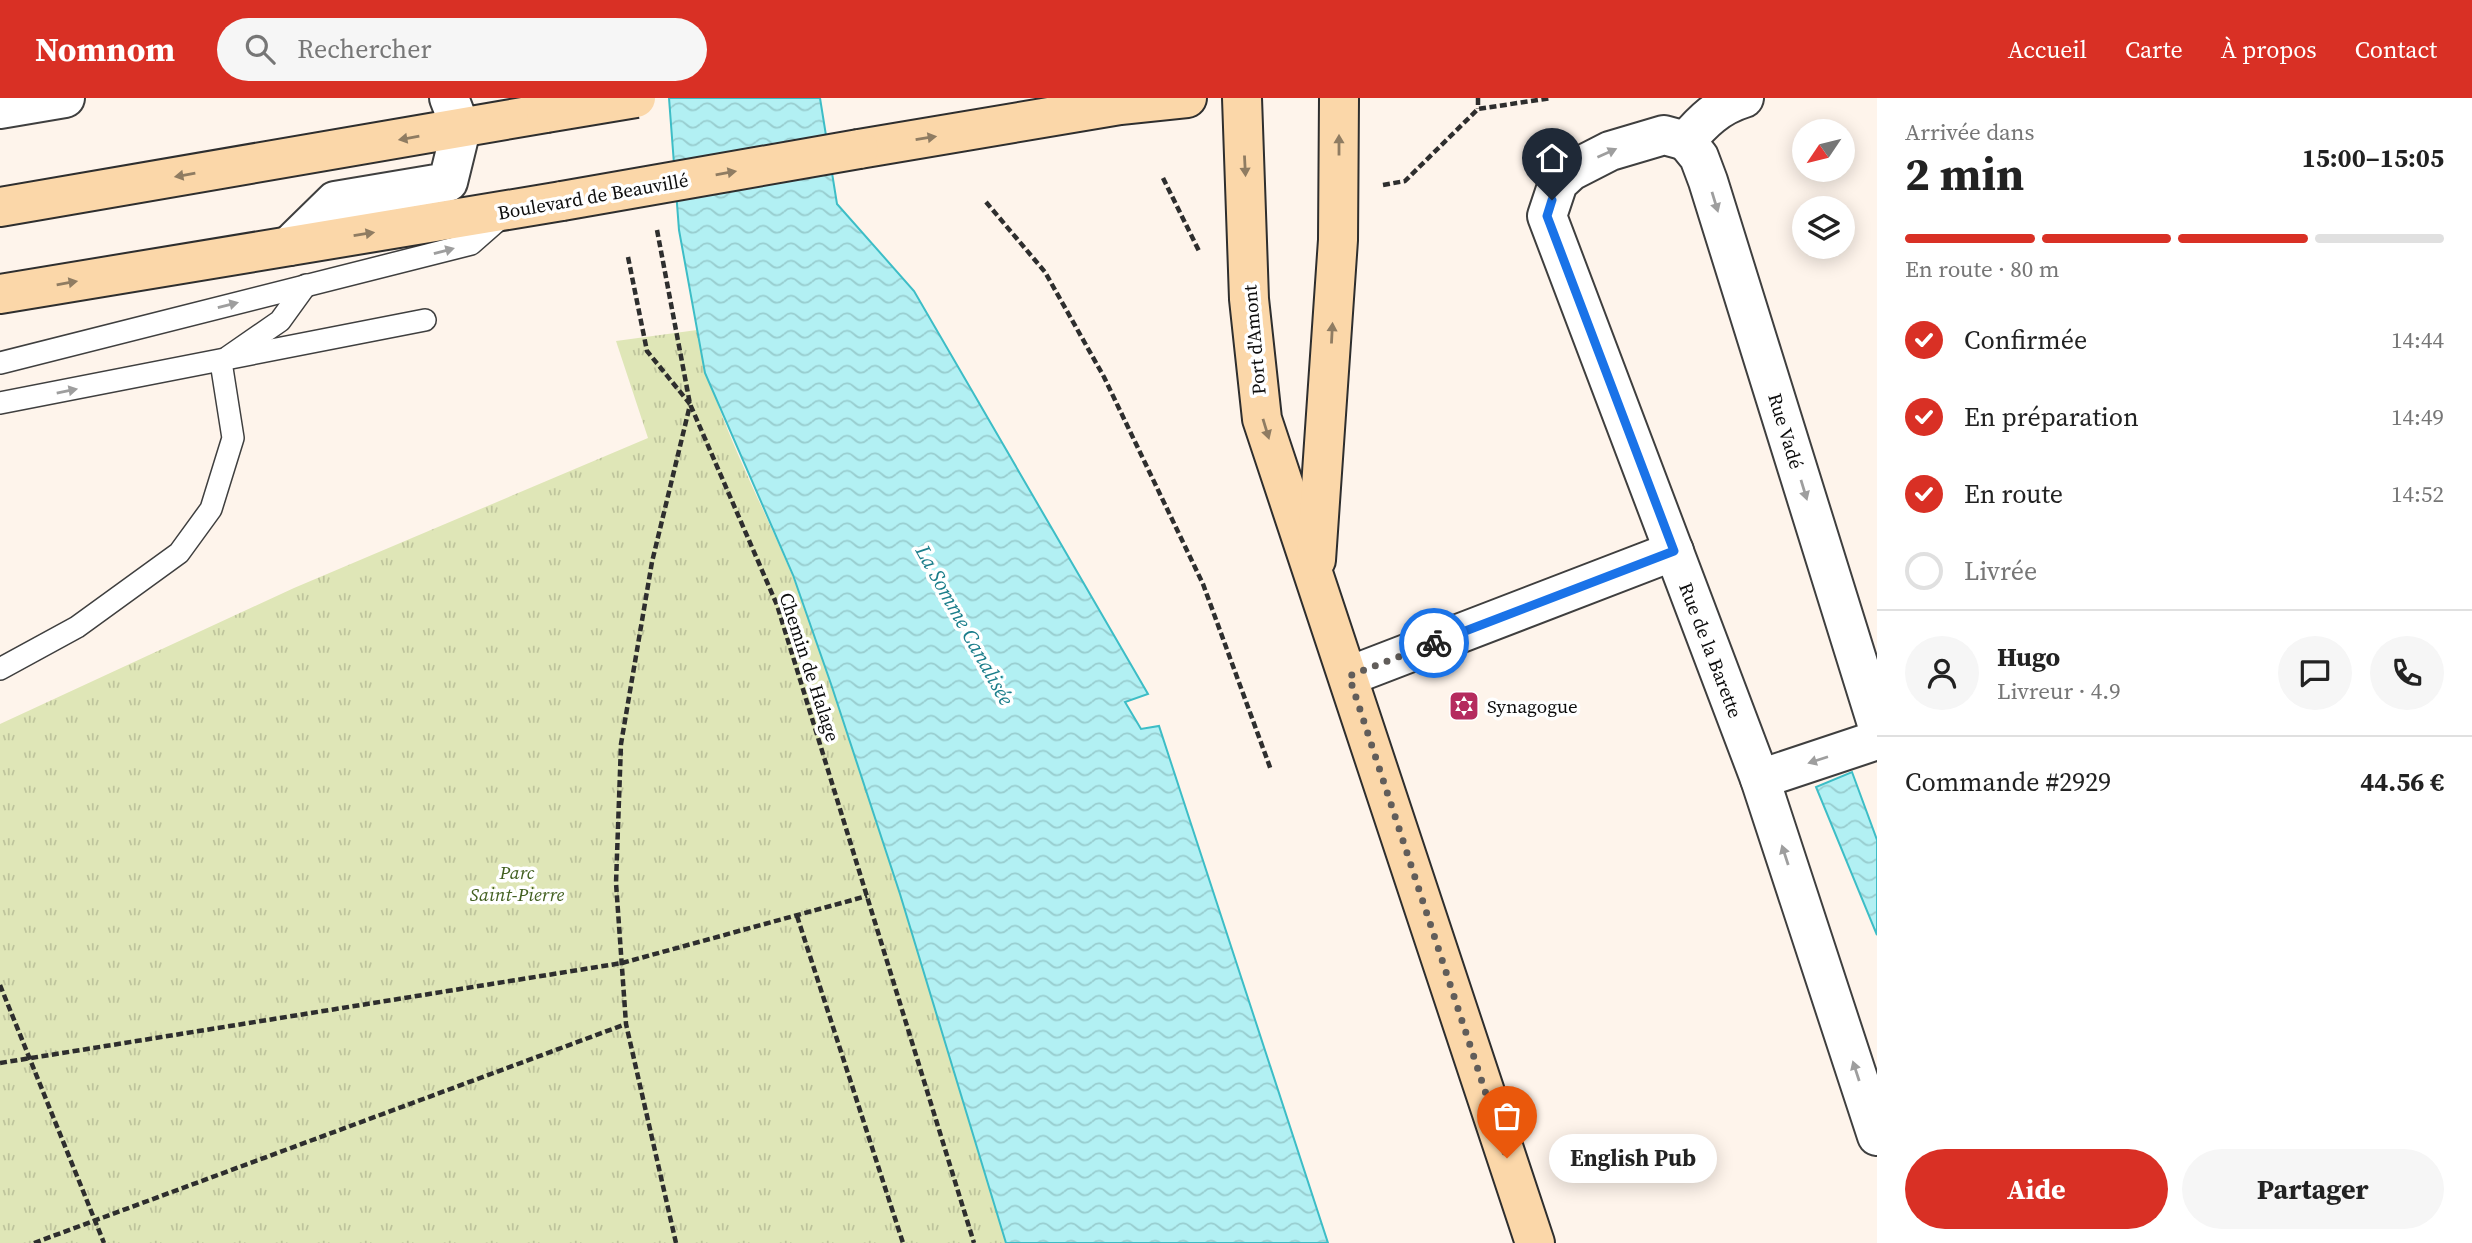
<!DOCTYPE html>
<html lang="fr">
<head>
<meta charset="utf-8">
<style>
	:root { --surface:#fff; --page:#f6f6f6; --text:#222; --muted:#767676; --line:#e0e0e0; --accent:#d93025 }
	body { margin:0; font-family:"Source Serif 4",serif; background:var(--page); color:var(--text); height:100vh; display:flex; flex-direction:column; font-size:26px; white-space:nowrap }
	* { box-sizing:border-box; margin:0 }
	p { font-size:23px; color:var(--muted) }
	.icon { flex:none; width:38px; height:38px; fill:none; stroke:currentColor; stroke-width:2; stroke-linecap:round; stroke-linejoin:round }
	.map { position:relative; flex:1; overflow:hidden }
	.side { display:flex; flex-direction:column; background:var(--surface); width:595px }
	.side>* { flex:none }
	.needle { width:46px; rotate:235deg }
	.controls { position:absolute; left:1792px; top:21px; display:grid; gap:14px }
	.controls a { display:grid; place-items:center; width:63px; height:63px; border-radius:50%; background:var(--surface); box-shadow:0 4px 18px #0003; font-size:35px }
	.pin { position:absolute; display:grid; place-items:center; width:60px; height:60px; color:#fff; margin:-72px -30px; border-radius:50% 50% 50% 0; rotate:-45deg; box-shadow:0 0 7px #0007 }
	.pin .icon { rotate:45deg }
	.courier { position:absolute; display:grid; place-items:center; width:70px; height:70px; margin:-35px; border:5px solid #1a73e8; border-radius:50%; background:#fff; color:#222; box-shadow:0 2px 9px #0007 }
	.bubble { position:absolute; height:49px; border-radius:24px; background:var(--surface); box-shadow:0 4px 18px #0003; font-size:23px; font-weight:700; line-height:49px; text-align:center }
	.headline em { font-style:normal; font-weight:700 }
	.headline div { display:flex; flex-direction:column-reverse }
	.headline { display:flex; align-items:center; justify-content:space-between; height:119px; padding:0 28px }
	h1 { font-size:46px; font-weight:700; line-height:52px }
	.bar { display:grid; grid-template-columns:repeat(4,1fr); gap:10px 7px; align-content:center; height:84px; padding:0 28px }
	.bar i { height:9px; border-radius:5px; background:var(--line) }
	.bar .current { background:var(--accent) }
	.bar p { grid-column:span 4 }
	.line { display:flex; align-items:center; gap:18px; padding:0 28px; border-top:2px solid var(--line) }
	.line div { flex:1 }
	.round { display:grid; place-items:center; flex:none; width:74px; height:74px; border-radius:37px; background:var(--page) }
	ol { padding:0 28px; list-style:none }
	li { display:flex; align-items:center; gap:21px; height:77px }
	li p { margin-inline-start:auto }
	li .icon { padding:7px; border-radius:50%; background:var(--accent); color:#fff; stroke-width:4 }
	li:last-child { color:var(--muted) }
	li i { width:38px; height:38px; border:4px solid var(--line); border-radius:50% }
	.button { display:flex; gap:14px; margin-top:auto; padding:14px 28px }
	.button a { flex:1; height:80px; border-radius:42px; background:var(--accent); color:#fff; font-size:28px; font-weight:700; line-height:80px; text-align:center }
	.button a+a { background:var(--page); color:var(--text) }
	header { display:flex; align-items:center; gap:42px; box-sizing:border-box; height:98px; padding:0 35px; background:var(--accent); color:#fff }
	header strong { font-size:33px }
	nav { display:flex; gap:38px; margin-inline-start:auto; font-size:24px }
	.search { width:490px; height:63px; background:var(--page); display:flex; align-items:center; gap:18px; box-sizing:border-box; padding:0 24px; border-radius:38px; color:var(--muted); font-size:26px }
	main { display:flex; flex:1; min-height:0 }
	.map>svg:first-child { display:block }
	.grass { fill:url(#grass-tufts) }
	.water { fill:url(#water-waves); stroke:#3dbdc6; stroke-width:2 }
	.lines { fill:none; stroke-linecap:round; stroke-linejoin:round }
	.lane-casing { stroke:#3f3f3f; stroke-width:24 }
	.street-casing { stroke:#3f3f3f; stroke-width:42 }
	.secondary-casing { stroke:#2e2e2e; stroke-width:42 }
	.path { stroke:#2e2e2e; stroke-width:4.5; stroke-dasharray:7 3.5; stroke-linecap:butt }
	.lane { stroke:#fff; stroke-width:21 }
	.street { stroke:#fff; stroke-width:38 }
	.secondary { stroke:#fbd7a9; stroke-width:38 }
	.secondary-bridge-casing { stroke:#2e2e2e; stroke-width:42; stroke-linecap:butt }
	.secondary-bridge { stroke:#fbd7a9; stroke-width:38 }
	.oneway { fill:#8f7c62 }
	.oneway2 { fill:#9e9e9e }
	.done { stroke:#615d5a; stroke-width:7; stroke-dasharray:0 12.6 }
	.route { stroke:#1a73e8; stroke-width:9 }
	.labels { text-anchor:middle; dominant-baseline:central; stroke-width:7; stroke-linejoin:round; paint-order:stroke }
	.street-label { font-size:19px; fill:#0c0c0c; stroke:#fff }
	.poi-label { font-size:19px; fill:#0c0c0c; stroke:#fff; text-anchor:start }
	.park-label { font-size:19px; font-style:italic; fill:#426020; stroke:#fff }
	.water-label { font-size:21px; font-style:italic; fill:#1a7d8a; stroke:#fff }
</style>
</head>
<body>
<header>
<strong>Nomnom</strong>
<div class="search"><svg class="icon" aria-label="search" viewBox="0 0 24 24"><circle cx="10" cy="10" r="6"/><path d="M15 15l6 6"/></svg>Rechercher</div>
<nav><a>Accueil</a><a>Carte</a><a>À propos</a><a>Contact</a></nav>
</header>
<main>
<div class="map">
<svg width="1877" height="1145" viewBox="0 0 1877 1145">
	<defs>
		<pattern id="grass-tufts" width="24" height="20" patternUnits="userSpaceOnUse" patternTransform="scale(1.75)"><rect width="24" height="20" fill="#dfe6b7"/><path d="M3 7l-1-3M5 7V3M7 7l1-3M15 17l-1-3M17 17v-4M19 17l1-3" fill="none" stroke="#bec49c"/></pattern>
		<pattern id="water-waves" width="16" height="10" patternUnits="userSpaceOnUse" patternTransform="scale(1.75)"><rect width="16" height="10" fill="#b2f0f3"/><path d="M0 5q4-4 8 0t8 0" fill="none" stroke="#98cdcf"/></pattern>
	</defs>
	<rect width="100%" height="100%" fill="#fef4eb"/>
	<!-- grass -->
	<path class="grass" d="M697,232C714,326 773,421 806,513C879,721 943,933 1006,1145H0V626L294,490L648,340L616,243Z"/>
	<!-- water -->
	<g class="water">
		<path d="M669,0H820L837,106L914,193L1148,596L1125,604L1141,631L1159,628L1328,1145H1006L900,796L831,586L793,477L705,275L679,132Z"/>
		<path d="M1852,674L1877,742V837L1816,689Z"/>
	</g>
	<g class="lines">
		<!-- lane casing -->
		<g class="lane-casing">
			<g id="lane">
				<path d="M228,259L280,223L306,187"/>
				<path d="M0,265L471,146L504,117"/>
				<path d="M0,305L425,222"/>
				<path d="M0,571L77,529L179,455L211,411L233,340L221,264"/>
			</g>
		</g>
		<!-- street casing -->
		<g class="street-casing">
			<g id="street">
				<path d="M0,11L65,0"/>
				<path d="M1686,43L1664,37L1610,53L1571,73L1558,85L1547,118L1760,681L1877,1038"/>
				<path d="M1686,43L1699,59L1708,83L1877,626"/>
				<path d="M1686,43C1703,23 1718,8 1744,0"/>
				<path d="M289,148L335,103L448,84L461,31L449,0"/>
				<path d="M1349,578L1674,453"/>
				<path d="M1760,681L1877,642"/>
			</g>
		</g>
		<!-- secondary casing -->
		<g class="secondary-casing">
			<g id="secondary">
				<path d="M1242,0L1249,201L1262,321L1535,1145"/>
				<path d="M859,51L1120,7L1187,0"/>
				<path d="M0,109L546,15"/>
				<path d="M0,196L562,103"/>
				<path d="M1316,462L1338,142L1339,0"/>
			</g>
		</g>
		<!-- path -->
		<g class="path">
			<path d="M1478,0V11"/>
			<path d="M1163,80L1200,155"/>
			<path d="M1383,87L1405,83L1478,11L1551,0"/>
			<path d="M986,104L1045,174L1104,279L1203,486L1271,672"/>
			<path d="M657,132L690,306L777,507L974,1145"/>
			<path d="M628,159L647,253L690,306"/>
			<path d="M797,818L903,1145"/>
			<path d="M0,887L104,1145"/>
			<path d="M0,965L622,865L867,798"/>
			<path d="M34,1145L626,926"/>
			<path d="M676,1145L626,926L616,785L621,646L652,464L690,307"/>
		</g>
		<!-- lane -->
		<use href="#lane" class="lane"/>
		<!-- street -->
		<use href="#street" class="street"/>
		<!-- secondary -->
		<use href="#secondary" class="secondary"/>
		<!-- secondary-bridge casing -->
		<g class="secondary-bridge-casing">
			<g id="secondary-bridge">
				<path d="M546,15L636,0"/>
				<path d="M562,103L859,51"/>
			</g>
		</g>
		<!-- secondary-bridge -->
		<use href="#secondary-bridge" class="secondary-bridge"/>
	</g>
	<!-- one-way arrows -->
	<defs><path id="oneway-solid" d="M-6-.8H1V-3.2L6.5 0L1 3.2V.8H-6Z" transform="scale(1.75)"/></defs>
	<g class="oneway">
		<use href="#oneway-solid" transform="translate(409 40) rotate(170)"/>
		<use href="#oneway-solid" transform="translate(926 40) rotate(-9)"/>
		<use href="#oneway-solid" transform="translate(1339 47) rotate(-90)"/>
		<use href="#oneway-solid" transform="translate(1245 68) rotate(87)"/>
		<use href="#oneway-solid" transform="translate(726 75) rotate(-10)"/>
		<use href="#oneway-solid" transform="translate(185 77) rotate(170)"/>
		<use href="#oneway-solid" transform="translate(364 136) rotate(-9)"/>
		<use href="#oneway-solid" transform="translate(67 185) rotate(-10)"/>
		<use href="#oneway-solid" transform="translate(1332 235) rotate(-87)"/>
		<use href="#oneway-solid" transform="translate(1266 331) rotate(73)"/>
	</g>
	<g class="oneway2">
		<use href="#oneway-solid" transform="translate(1607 55) rotate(-24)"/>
		<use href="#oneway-solid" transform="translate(1715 104) rotate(73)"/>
		<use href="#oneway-solid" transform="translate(444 153) rotate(-15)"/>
		<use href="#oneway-solid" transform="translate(228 207) rotate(-14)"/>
		<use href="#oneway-solid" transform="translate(67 293) rotate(-11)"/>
		<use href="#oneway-solid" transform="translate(1804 392) rotate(73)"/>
		<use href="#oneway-solid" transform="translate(1818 662) rotate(162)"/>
		<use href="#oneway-solid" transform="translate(1785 757) rotate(-108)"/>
		<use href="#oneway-solid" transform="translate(1856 973) rotate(-108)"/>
	</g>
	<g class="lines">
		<!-- done -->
		<path class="done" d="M1434,545L1349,578L1507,1060"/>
		<!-- route -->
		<path class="route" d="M1434,545L1674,453L1547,118L1552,102"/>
	</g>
	<!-- icons -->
	<defs>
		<g id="synagogue-square" transform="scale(1.575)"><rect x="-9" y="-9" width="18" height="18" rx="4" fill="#b52b5e" stroke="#fff"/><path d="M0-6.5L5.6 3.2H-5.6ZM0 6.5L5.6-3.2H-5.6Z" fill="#fff"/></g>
	</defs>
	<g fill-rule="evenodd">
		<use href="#synagogue-square" x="1464" y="608"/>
	</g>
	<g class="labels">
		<!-- street labels -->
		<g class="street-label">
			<text transform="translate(593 98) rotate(-10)">Boulevard de Beauvillé</text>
			<text transform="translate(1254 242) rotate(-95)">Port d'Amont</text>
			<text transform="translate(1786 333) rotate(73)">Rue Vadé</text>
			<text transform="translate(1711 552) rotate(69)">Rue de la Barette</text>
			<text transform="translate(810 569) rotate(72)">Chemin de Halage</text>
		</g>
		<!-- poi labels -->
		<g class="poi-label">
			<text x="1487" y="608">Synagogue</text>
		</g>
		<!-- park labels -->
		<g class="park-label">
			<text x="517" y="774">Parc<tspan x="517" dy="22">Saint-Pierre</tspan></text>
		</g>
		<!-- water labels -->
		<g class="water-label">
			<text transform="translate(965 527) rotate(61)">La Somme Canalisée</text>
		</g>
	</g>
</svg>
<div class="controls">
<a><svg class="needle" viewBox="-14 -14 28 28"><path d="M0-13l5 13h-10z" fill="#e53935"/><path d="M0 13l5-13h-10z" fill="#767676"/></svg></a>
<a><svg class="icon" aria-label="layers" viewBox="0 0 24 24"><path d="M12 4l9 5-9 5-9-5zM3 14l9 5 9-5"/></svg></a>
</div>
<div class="pin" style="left:1507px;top:1060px;background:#ea580c"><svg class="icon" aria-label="bag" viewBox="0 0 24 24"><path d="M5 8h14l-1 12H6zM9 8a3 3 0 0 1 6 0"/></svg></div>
<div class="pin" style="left:1552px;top:102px;background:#1f2937"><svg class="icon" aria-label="home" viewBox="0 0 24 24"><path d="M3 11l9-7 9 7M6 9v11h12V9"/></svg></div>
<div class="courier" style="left:1434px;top:545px"><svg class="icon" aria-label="bike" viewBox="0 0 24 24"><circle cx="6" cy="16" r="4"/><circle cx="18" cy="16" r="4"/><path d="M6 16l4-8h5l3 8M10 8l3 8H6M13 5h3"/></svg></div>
<div class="bubble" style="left:1549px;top:1036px;width:168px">English Pub</div>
</div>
<section class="side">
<div class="headline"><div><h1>2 min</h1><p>Arrivée dans</p></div><em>15:00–15:05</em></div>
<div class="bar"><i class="current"></i><i class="current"></i><i class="current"></i><i></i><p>En route · 80 m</p></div>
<ol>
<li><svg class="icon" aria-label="check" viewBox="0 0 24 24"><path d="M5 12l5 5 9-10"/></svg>Confirmée<p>14:44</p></li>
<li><svg class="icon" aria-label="check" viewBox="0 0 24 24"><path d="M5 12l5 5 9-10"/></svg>En préparation<p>14:49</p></li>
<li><svg class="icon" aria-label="check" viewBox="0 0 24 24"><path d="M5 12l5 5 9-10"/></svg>En route<p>14:52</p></li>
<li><i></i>Livrée</li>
</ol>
<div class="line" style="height:126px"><a class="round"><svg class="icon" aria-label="person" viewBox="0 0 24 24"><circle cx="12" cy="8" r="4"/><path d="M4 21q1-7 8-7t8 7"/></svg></a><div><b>Hugo</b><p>Livreur · 4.9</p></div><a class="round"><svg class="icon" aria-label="chat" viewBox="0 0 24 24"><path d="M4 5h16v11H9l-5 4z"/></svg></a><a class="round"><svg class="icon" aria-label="phone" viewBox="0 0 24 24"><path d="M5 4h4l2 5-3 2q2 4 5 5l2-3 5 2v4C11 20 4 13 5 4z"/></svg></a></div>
<div class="line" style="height:91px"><div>Commande #2929</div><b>44.56 €</b></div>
<div class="button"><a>Aide</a><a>Partager</a></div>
</section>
</main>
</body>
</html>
